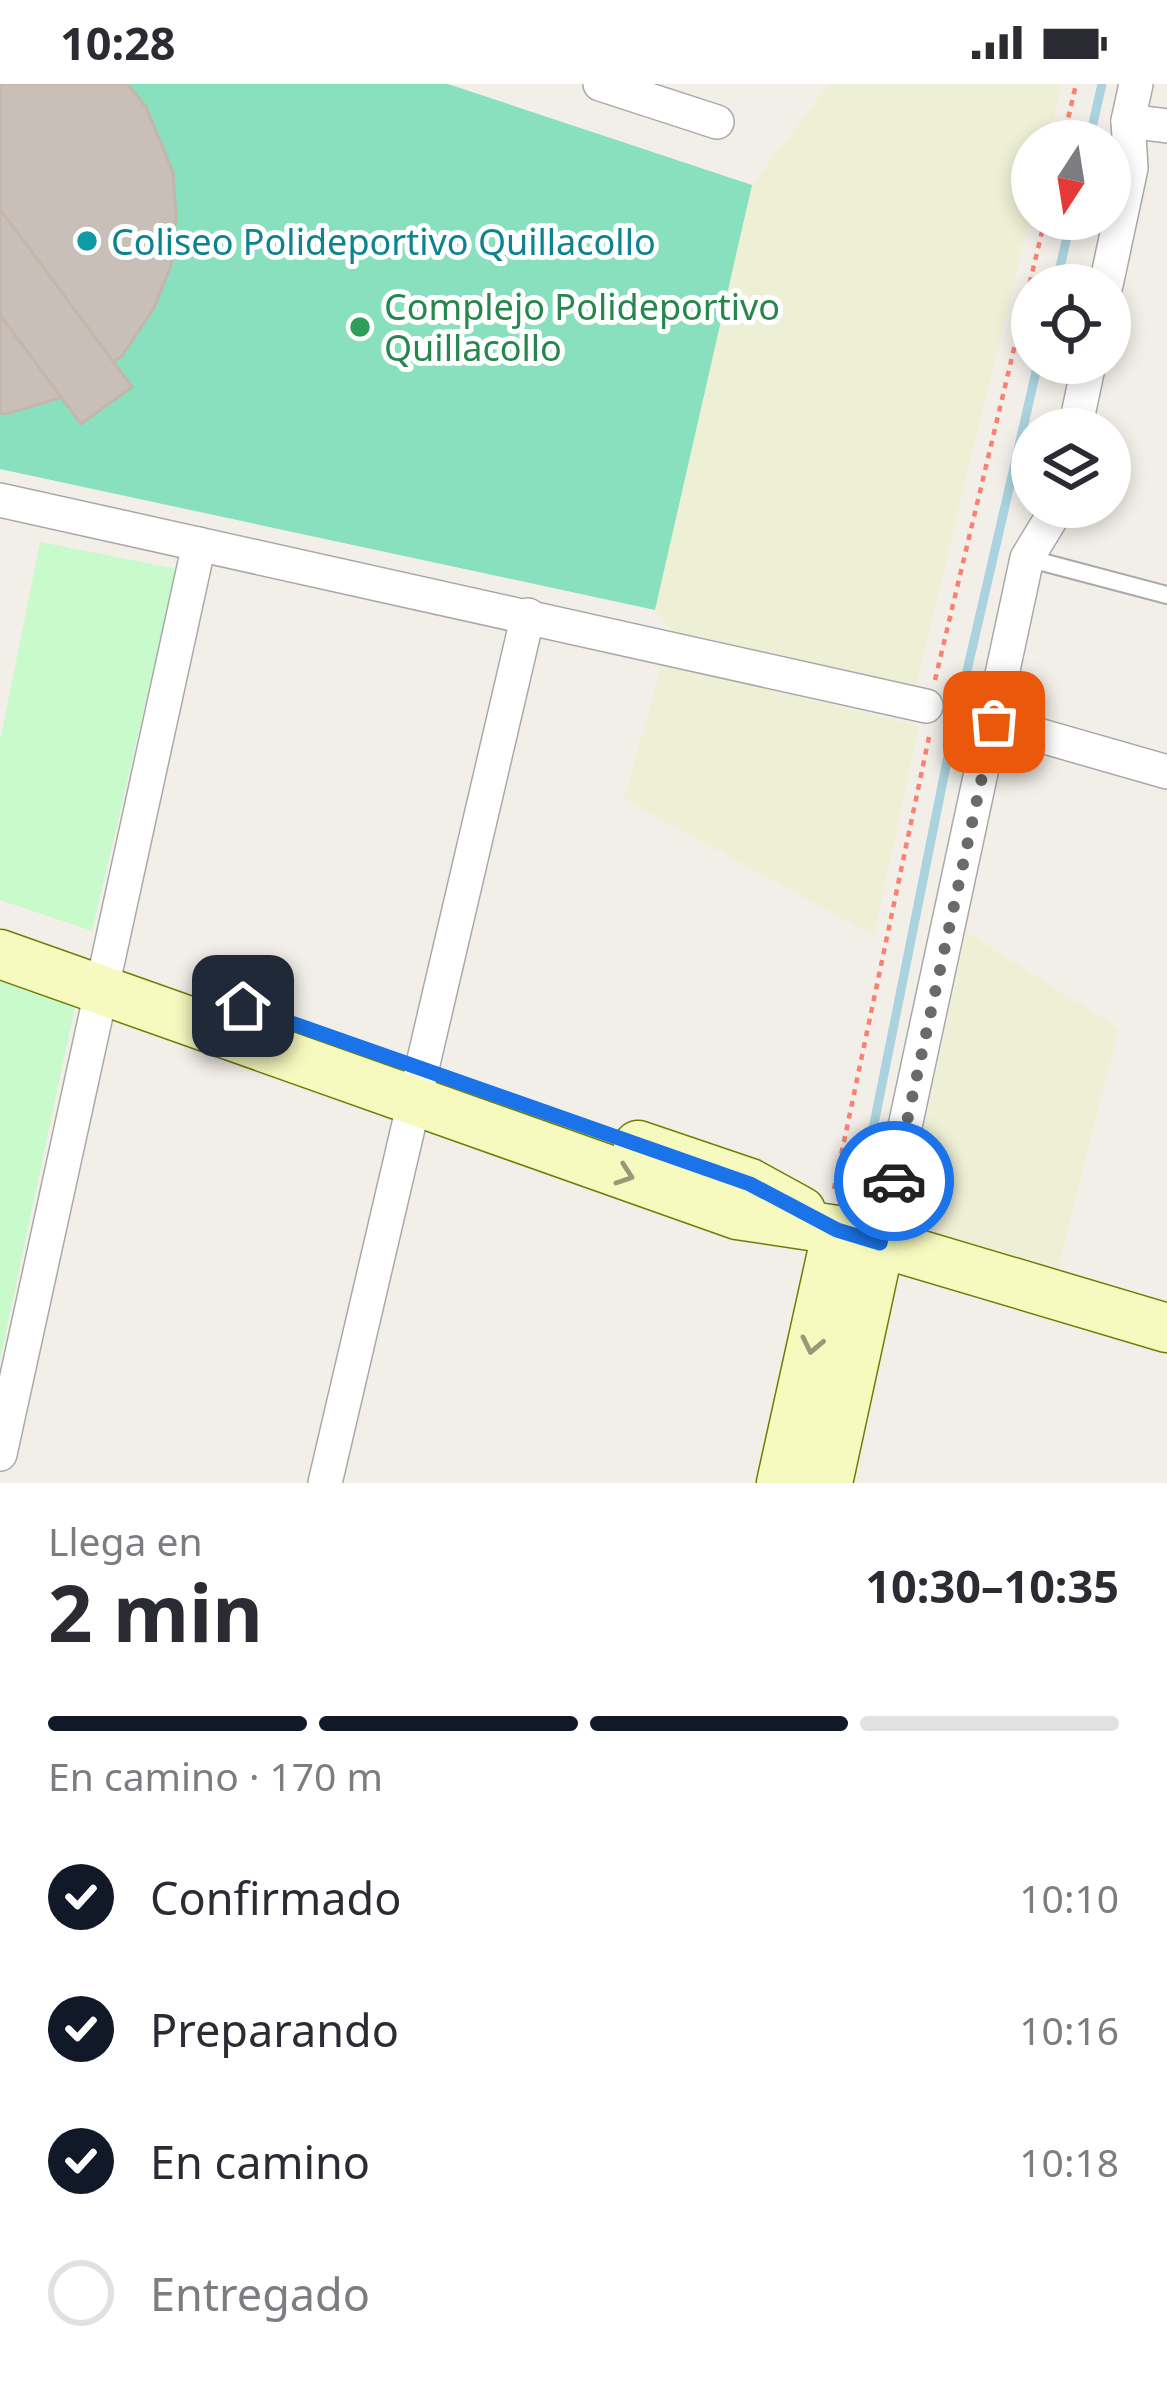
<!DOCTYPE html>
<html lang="es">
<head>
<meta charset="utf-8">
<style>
	:root { --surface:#fff; --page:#f7f7f7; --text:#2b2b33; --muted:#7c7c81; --line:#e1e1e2; --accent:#111827 }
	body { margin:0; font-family:"Noto Sans",sans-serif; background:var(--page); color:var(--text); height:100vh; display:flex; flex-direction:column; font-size:45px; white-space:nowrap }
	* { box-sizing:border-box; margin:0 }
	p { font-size:39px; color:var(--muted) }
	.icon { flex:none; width:66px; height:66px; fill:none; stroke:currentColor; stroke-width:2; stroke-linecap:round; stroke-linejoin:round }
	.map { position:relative; height:1399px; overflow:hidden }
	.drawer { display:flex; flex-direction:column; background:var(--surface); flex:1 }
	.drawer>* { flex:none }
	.needle { width:78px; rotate:192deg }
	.tools { position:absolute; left:1011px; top:36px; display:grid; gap:24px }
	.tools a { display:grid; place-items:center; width:120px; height:120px; border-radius:50%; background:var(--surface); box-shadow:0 6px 18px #0003; font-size:60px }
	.pin { position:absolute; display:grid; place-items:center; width:102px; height:102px; color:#fff; margin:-51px; border-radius:24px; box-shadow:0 6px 18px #0006 }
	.courier { position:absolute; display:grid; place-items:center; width:120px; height:120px; margin:-60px; border:9px solid #1a73e8; border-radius:50%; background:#fff; color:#222; box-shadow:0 3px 15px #0007 }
	.summary em { font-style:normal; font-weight:700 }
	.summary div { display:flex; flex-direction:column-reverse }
	.summary { display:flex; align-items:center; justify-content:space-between; height:204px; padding:0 48px }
	h1 { font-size:78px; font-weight:700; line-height:90px }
	.bar { display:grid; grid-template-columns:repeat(4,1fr); gap:18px 12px; align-content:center; height:144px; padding:0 48px }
	.bar i { height:15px; border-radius:9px; background:var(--line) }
	.bar .active { background:var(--accent) }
	.bar p { grid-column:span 4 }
	ol { padding:0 48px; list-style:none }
	li { display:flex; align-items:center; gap:36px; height:132px }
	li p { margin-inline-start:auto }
	li .icon { padding:12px; border-radius:50%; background:var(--accent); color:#fff; stroke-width:4 }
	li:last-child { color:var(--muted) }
	li i { width:66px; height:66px; border:6px solid var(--line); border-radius:50% }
	.status { display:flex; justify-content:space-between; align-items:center; height:84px; padding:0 60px; background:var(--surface); direction:ltr }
	.status svg { height:33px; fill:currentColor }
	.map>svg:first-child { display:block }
	.farmland { fill:#eef0d5 }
	.park { fill:#c8facc }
	.pitch { fill:#88e0be }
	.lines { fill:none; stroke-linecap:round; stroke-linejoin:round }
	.stream { stroke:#aad3df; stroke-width:9 }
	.building { fill:#c7bfb8; stroke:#c4b6ab; stroke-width:3 }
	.lane-casing { stroke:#a9a9a9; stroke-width:20 }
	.street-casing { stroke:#a9a9a9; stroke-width:36 }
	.secondary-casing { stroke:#707d05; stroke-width:51 }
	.path { stroke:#fa8072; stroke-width:4.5; stroke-dasharray:6 6; stroke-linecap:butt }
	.lane { stroke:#fff; stroke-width:16 }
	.street { stroke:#fff; stroke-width:33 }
	.secondary { stroke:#f7fabf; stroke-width:48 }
	.oneway { stroke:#979978 }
	.done { stroke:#6b6a68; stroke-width:12; stroke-dasharray:0 21.6 }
	.route { stroke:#1a73e8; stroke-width:15 }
	.culture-dot { fill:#0f9aa8; stroke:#fff; stroke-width:4.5 }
	.leisure-dot { fill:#2e9e5b; stroke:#fff; stroke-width:4.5 }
	.labels { text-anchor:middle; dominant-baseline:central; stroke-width:10; stroke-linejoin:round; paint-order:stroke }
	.culture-label { font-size:36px; fill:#0d838f; stroke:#fff; text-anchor:start }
	.leisure-label { font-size:36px; fill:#27864d; stroke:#fff; text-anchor:start }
</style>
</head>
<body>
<div class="status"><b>10:28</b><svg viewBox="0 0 49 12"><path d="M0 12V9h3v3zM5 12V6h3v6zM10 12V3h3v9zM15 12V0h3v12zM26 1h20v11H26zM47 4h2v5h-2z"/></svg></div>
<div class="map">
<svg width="1167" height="1399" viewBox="0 0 1167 1399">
	<rect width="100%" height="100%" fill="#f2efe9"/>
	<!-- farmland -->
	<g class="farmland">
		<path d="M829,0H1062L1048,57H1032V124L915,605L672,547L655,526L752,101Z"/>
		<path d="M662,580L919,642L874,852L624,715Z"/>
		<path d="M966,848L1119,944L1058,1185L904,1140Z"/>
	</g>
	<!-- park -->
	<g class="park">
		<path d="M40,458L177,485L92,847L0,816V657Z"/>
		<path d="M0,897L75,922L0,1276Z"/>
	</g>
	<!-- pitch -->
	<path class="pitch" d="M0,0H448L752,101L655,526L0,385Z"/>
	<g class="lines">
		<!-- stream -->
		<g class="stream">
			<path d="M1089,57L1102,0"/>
			<path d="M1056,201L1071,135"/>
			<path d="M870,1115L868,1070L952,652L1038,279"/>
		</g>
	</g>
	<!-- building -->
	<g class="building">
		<path d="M0,0H128L146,23L173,88L176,133L171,181L154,224L122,272L60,314L6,330L0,329Z"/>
		<path d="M0,125L132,303L81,340L0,231Z"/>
	</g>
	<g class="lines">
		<!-- lane casing -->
		<g class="lane-casing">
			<path id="lane" d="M1027,474L1167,511"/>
		</g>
		<!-- street casing -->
		<g class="street-casing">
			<g id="street">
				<path d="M600,0L717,38"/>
				<path d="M1128,37L1167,42"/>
				<path d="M1106,201L1131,84L1128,37L1136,0"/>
				<path d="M1075,345L1089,279"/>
				<path d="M0,416L926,622"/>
				<path d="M993,638L1167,688"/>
				<path d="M880,1159L1027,474L1058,423"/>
				<path d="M0,1370L199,460"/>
				<path d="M325,1399L528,531"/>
			</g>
		</g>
		<!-- secondary casing -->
		<g class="secondary-casing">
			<g id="secondary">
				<path d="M0,870L737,1131L837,1146L1167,1244"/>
				<path d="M638,1061L750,1099L801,1127"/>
				<path d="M781,1399L837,1146"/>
				<path d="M828,1399L880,1159"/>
			</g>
		</g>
		<!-- path -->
		<g class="path">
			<path d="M1063,57L1076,0"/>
			<path d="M935,596L1045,135"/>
			<path d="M834,1105L929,653"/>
		</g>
		<!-- lane -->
		<use href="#lane" class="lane"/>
		<!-- street -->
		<use href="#street" class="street"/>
		<!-- secondary -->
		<use href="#secondary" class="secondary"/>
	</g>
	<!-- one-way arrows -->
	<defs><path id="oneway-chevron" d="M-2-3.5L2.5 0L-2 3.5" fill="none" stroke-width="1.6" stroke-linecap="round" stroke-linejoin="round" transform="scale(3)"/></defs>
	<g class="oneway">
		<use href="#oneway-chevron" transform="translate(625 1091) rotate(19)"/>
		<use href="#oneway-chevron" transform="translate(812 1261) rotate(102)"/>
	</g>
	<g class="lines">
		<!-- done -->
		<path class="done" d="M894,1097L994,638"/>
		<!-- route -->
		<path class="route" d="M243,922L750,1100L837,1146L880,1159L894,1097"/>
	</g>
	<!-- markers -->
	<circle class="culture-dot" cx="87" cy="157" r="12"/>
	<circle class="leisure-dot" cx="360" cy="243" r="12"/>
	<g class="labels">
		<!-- culture labels -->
		<g class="culture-label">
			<text x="111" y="157">Coliseo Polideportivo Quillacollo</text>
		</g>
		<!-- leisure labels -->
		<g class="leisure-label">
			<text x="384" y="222">Complejo Polideportivo<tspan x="384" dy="41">Quillacollo</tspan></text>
		</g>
	</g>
</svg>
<div class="tools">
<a><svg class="needle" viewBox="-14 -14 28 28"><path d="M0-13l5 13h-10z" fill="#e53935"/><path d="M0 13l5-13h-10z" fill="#7c7c81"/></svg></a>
<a><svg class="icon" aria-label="locate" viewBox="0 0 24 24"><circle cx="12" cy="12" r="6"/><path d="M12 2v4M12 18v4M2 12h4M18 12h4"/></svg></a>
<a><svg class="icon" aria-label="layers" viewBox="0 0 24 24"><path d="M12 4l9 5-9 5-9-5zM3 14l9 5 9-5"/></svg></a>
</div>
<div class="pin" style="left:994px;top:638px;background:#ea580c"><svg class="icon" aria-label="bag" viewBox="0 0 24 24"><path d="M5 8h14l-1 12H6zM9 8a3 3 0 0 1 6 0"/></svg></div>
<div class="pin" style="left:243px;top:922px;background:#1f2937"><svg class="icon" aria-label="home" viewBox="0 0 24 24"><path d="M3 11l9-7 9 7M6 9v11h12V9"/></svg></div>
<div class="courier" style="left:894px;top:1097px"><svg class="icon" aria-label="car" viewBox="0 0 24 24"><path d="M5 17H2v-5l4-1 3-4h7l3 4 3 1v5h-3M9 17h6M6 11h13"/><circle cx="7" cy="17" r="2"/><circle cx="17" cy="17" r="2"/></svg></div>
</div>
<section class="drawer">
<div class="summary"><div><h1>2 min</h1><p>Llega en</p></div><em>10:30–10:35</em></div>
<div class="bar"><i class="active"></i><i class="active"></i><i class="active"></i><i></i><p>En camino · 170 m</p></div>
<ol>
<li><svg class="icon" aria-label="check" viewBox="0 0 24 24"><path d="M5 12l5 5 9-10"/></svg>Confirmado<p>10:10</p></li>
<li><svg class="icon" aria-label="check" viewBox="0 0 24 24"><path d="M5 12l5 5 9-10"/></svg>Preparando<p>10:16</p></li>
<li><svg class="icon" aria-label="check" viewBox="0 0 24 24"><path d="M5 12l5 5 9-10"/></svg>En camino<p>10:18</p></li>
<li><i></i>Entregado</li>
</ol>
</section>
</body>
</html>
